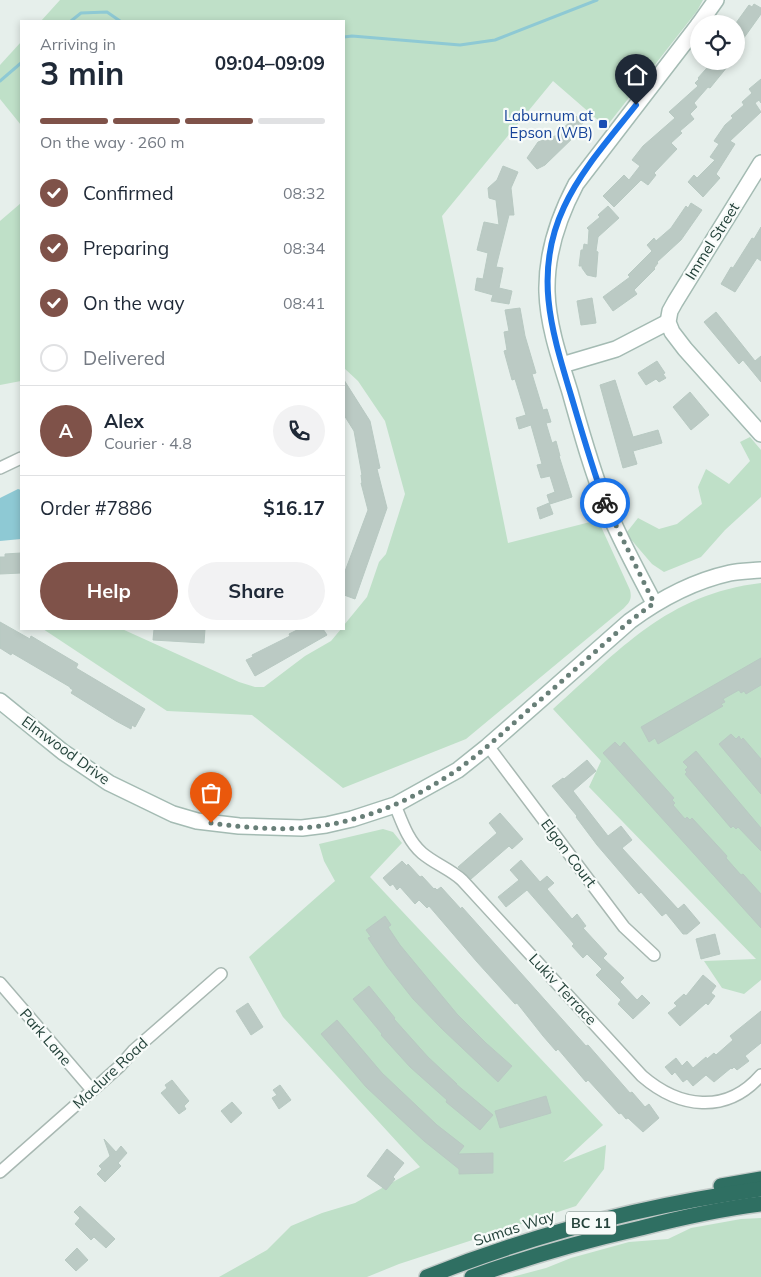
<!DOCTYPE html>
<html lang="en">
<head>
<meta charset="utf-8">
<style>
	:root { --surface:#fff; --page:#f2f2f3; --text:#1f2937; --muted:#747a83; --line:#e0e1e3; --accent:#7f5249 }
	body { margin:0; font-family:Mulish,sans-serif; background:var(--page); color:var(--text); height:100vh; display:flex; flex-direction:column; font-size:19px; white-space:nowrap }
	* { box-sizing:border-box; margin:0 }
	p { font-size:16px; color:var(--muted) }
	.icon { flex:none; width:28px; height:28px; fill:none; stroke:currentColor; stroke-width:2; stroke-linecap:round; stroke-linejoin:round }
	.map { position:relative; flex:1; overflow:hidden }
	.drawer { position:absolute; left:20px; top:20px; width:325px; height:610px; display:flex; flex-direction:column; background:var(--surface); border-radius:0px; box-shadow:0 2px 8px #0003 }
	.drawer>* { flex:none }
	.fabs { position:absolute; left:690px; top:15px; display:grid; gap:10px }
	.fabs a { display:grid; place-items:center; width:55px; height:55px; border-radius:50%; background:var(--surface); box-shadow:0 2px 8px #0003; font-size:25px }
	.pin { position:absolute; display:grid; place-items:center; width:42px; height:42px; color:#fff; margin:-51px -21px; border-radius:50% 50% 50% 0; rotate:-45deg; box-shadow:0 0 5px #0007 }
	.pin .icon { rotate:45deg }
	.courier { position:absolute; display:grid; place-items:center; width:50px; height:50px; margin:-25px; border:4px solid #1a73e8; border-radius:50%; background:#fff; color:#222; box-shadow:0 1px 6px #0007 }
	.head em { font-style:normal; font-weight:700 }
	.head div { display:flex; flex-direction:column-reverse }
	.head { display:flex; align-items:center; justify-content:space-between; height:85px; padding:0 20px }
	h1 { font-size:32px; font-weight:700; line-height:38px }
	.bar { display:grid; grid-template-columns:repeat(4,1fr); gap:8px 5px; align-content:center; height:60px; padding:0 20px }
	.bar i { height:6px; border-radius:4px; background:var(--line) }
	.bar .current { background:var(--accent) }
	.bar p { grid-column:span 4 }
	.line { display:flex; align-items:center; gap:12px; padding:0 20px; border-top:1px solid var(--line) }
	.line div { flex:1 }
	.round { display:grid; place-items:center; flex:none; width:52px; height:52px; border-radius:26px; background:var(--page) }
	ol { padding:0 20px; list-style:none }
	li { display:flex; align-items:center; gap:15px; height:55px }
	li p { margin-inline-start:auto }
	li .icon { padding:5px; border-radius:50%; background:var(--accent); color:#fff; stroke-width:4 }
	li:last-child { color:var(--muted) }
	li i { width:28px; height:28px; border:2px solid var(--line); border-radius:50% }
	.button { display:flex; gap:10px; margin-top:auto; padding:10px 20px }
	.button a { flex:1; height:58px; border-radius:30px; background:var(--accent); color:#fff; font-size:20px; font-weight:700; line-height:58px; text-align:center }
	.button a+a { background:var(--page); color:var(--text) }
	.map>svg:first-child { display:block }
	.green { fill:#bfe0c8 }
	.water { fill:#8ec9d4 }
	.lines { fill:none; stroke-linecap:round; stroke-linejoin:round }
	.stream { stroke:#8ec9d4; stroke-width:3 }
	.building { fill:#bbcac4; stroke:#b8c9c2 }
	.street-casing { stroke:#a8b8b2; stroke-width:14 }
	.secondary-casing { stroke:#a4bbb3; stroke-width:18 }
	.highway-casing { stroke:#c2cac8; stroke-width:18 }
	.street { stroke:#fff; stroke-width:11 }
	.secondary { stroke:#fff; stroke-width:15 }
	.highway { stroke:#2f6f62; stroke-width:15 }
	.done { stroke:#687f78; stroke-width:5; stroke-dasharray:0 9 }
	.route { stroke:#1a73e8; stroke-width:6 }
	.transit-dot { fill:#1a4fb4; stroke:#f7fbf9; stroke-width:2 }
	.labels { text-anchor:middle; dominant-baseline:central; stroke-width:4.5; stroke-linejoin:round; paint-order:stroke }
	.shield { fill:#f7fbf9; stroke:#637a73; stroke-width:1 }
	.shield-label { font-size:14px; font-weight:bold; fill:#24423a }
	.transit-label { font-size:15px; fill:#164399; stroke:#f7fbf9; text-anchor:end }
	.street-label { font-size:15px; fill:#24423a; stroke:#f7fbf9 }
</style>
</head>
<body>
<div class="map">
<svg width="761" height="1277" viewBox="0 0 761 1277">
	<rect width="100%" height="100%" fill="#e6efeb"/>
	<!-- green -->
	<g class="green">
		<path d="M60,0H703L697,11L606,127L553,81L442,216L508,543L598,520L630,590C632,599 630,602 624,608L466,739L343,788L252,715L167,711L43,629H122L239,682L255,687H264L305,656L331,641L341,629H344V625L367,597L379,562L386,554L405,494L385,421L358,381L344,368V21H41Z"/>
		<path d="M21,42V125L0,99V65Z"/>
		<path d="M21,203V381L0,385V221Z"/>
		<path d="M750,437L761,450V497L725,530L701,557L664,572L652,564L628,536L627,532L638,518L659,529L677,524L702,504L698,487L706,469L729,484L750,461L740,442Z"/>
		<path d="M761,583V980L744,994L722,988L704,961L756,959L589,787L601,761L553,709C620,650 667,594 761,583Z"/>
		<path d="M383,829L393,832L402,843L370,877L603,1125L563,1162L606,1145L604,1169L576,1206L399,1264L367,1277H219L267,1250L291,1226L322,1213L355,1203L420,1167L283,1017L249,957L335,881L324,861L319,844Z"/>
		<path d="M761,1218V1277H512L546,1268L571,1258L629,1242L668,1239L691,1228L741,1219Z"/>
	</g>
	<!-- water -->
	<path class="water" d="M18,489L21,490V539L0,541V498Z"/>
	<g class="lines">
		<!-- stream -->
		<g class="stream">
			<path d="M71,21L81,13L107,12L120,21"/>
			<path d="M344,37L352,36L460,45L495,40L597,0"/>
			<path d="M0,81L21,63"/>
		</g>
	</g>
	<!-- building -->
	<g class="building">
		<path d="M754,4L761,8V14L736,49V23L749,5L752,7Z"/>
		<path d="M713,61H732L710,88L708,87L694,103L697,107L690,114L694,119L680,131L682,133L671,143L677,149L654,173L656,175L648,185L641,180L614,207L603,196L624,175L629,180L640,166L632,160L643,146L675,118L669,112L698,86L695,83L699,79L698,78Z"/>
		<path d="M761,79V103L759,100L755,103L761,112L730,141L735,144L716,174L720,178L703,197L688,182L694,175L697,178L715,160L710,157L719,144L714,141L725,125L733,118L731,116L744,105L742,102L752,93L749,89Z"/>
		<path d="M576,116L583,123L578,129L580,131L545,165L537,169L527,158L538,142L555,136Z"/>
		<path d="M503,166L518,172L511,188L514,215H509L496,267L503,268L499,288L512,291L509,304L491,301L493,295L475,290L477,278L483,279L488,253L477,250L484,222L499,225L496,200L489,198L488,188L497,180Z"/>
		<path d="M691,203L702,210L681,240L657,262L658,263L654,268L655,269L634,290L637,294L613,311L603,297L630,277L628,275L652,251L647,245L654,238L656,241L671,228L686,206L688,208Z"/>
		<path d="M608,206L619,218L598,237L596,251L598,252L596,277L587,275L582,268V266H579L581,250H583L584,244L588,245L589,230L587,228L600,217L598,215Z"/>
		<path d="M761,227V261L757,258L735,292L721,284L731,267L733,268L752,238L754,239Z"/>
		<path d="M592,298L596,323L581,325L577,301Z"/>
		<path d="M520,308L525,336L536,373L532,374L543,410L547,409L551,422L546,423L552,443L556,441L560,456H559L572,497L550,504L547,495L555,492L550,476L541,478L537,465L542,464L531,425L519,429L516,418L526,415L515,379L512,380L504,351L507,350L504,332L509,331L505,310Z"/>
		<path d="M716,312L755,361L761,356V382L743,360L739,364L704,322Z"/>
		<path d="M657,361L665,373L663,374L666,378L659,382L656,379L646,385L638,373Z"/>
		<path d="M344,380L370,421L380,468L377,469L387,508L355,599L344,595V574L368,510L361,483H362L361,475H362L354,431L344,415Z"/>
		<path d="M615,380L633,437L658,430L662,443L633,451L637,464L623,468L600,385Z"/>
		<path d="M690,392L709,415L691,430L673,407Z"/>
		<path d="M549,503L553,514L540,519L537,508Z"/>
		<path d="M21,553V573L0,574V557H5V554Z"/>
		<path d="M0,622L30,639L31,636L51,648L78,664L76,668L145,709L135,727L132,725L131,729L116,721L71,693L73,690L70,688V687L12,653L11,655L0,648Z"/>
		<path d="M154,629H205L204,643L153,640Z"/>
		<path d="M299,629H323L327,635L255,676L246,660L253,657L252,655L290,636L289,634Z"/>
		<path d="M761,658V685L746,694L744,691L741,693L739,690L723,699L725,702L721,704L723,706L658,744L655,738L649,742L641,727Z"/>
		<path d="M731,734L736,739L739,736L741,740L743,738L761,759V794L719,744Z"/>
		<path d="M615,742L620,747L624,742L674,798L672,800L675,803L673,805L685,819L687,817L690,820L692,818L727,856L726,858L741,875L743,874L761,894V928L603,753Z"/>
		<path d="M696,751L761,828V851L738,827L736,829L733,826L731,828L685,774L687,772L685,770L688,767L683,762Z"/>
		<path d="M587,760L596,771L573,791L608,836L621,826L632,840L622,848L678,909L684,904L700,923L687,934H683L666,913L662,916L641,892L639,894L597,845L576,817L577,816L552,786L563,778L564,779Z"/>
		<path d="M500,813L523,839L512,849L509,846L471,879L458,867L497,833L489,823Z"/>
		<path d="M521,860L540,882L547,876L554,883L547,889L572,919L577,914L586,926L583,928L607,954L603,958L624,978L620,982L637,1000L642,995L650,1003L633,1019L618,1004L621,1000L596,975L602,969L587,954L583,958L572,946L574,944L527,890L506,907L498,897L519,880L510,870Z"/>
		<path d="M402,861L407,866L408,864L420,877L422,876L434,889L435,888L437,890L441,887L461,909L462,907L586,1046L588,1045L630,1093L632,1092L645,1107L649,1104L659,1118L643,1132L628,1118L626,1119L621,1113L619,1114L588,1080L586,1082L558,1049L556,1051L543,1036L517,1003L515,1004L477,962L429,906L427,908L419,900L415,904L400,887L397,890L393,884L390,886L383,878Z"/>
		<path d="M385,916L391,925L388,927L400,945L457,1014L486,1043L512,1066L498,1082L441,1028L413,999L387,966L368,938L371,937L366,930Z"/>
		<path d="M715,934L720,954L701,959L696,939Z"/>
		<path d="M703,975L716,986L711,993L715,996L708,1005L706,1003L680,1026L668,1013L677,1006L674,1003L684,994L686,996Z"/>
		<path d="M369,986L395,1018L394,1019L428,1057L457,1084H456L493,1115L480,1130L446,1102L447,1100L410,1067L381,1035L382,1034L353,999Z"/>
		<path d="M248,1003L263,1027L251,1035L236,1011Z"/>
		<path d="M761,1011V1043L745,1056L749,1061L737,1070L734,1067L732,1069L731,1068L714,1082L706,1075L693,1086L687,1079L683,1082L675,1072L672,1075L665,1067L676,1058L682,1066L687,1061L693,1068L706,1057L707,1059L714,1053L716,1055L733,1040L730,1036Z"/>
		<path d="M337,1020L382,1073L437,1125L464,1146L458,1154L493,1153V1173L459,1174V1169L424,1141L366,1087L321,1034Z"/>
		<path d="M172,1080L189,1101L184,1106L186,1109L179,1114L161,1093L167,1088L165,1085Z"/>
		<path d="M280,1085L291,1100L279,1109L272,1098L277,1095L273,1090Z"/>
		<path d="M546,1096L551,1113L500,1128L495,1111Z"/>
		<path d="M232,1102L242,1113L231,1123L221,1111Z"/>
		<path d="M104,1139L116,1152L121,1146L127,1153L118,1163L121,1166L105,1182L97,1174L102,1169L99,1166L110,1156Z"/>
		<path d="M387,1149L404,1163L393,1177L395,1179L386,1190L367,1176Z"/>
		<path d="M80,1206L115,1239L106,1248L94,1237L91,1240L75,1224L80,1218L74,1212Z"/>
		<path d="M77,1248L88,1260L76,1271L65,1260Z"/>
	</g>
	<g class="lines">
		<!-- street casing -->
		<g class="street-casing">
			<g id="street">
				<path d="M0,468L21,458"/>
				<path d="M488,746L624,927L654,955"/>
				<path d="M395,805C402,822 408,841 422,853C435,864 450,869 462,880L642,1076C679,1108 726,1115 761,1075"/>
				<path d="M0,983L92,1090"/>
				<path d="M0,1172L120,1066L133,1051L221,974"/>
			</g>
		</g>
		<!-- secondary casing -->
		<g class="secondary-casing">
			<g id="secondary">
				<path d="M699,24L716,0"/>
				<path d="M761,163L675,302L670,311L668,322L672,332L685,349L761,434"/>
				<path d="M562,365L616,349L668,322"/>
				<path d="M654,603C638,572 620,540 607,508C592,471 581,431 570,392C560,360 548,326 547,292C546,253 558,218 576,184L699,24"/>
				<path d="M0,701L63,752L109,783L173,814L197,821L239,826L302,828L326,825L352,819L395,805L458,770L488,746L630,621C660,599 694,581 730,573C740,571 751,571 761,570"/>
			</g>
		</g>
		<!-- highway casing -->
		<g class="highway-casing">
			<g id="highway">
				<path d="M721,1186L761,1179"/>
				<path d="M427,1277C534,1234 647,1205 761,1189"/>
				<path d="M472,1277C527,1257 584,1241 641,1228C680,1218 721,1209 761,1204"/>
			</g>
		</g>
		<!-- street -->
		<use href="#street" class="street"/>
		<!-- secondary -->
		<use href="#secondary" class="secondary"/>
		<!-- highway -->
		<use href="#highway" class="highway"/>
	</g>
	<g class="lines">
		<!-- done -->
		<path class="done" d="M211,823C241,827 272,830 302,828C358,824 412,801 457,770C484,751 508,728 533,706C566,678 598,649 630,621L654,603L605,503"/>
		<!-- route -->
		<path class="route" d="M605,503C593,470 583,436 573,402C553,335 532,275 564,207C581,170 610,138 636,105"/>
	</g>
	<!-- markers -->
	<rect class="transit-dot" x="598" y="119" width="10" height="10" rx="2.5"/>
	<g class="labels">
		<!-- shield labels -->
		<rect class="shield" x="566" y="1211.5" width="50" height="23" rx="4"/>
		<g class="shield-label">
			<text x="591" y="1223">BC 11</text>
		</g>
		<!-- transit labels -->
		<g class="transit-label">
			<text x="593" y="115">Laburnum at<tspan x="593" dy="17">Epson (WB)</tspan></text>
		</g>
		<!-- street labels -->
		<g class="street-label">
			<text transform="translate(712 241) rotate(-58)">Immel Street</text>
			<text transform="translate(66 750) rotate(36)">Elmwood Drive</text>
			<text transform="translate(569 853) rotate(53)">Elgon Court</text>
			<text transform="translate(563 989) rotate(47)">Lukiv Terrace</text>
			<text transform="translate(46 1037) rotate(49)">Park Lane</text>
			<text transform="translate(110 1073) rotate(-43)">Maclure Road</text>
			<text transform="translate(514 1228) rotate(-18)">Sumas Way</text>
		</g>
	</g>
</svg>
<div class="fabs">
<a><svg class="icon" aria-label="locate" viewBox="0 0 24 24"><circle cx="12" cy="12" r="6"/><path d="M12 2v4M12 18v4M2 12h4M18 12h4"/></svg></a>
</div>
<div class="pin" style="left:211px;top:823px;background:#ea580c"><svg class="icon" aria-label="bag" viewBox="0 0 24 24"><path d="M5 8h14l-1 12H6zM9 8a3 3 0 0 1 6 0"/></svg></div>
<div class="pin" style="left:636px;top:105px;background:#1f2937"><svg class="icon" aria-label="home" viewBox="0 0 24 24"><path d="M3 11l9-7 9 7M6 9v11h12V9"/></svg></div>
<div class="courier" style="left:605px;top:503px"><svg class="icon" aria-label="bike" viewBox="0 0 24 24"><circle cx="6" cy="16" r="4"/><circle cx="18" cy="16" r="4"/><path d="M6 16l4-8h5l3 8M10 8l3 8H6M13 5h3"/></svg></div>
<section class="drawer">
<div class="head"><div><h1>3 min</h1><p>Arriving in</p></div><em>09:04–09:09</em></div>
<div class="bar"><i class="current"></i><i class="current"></i><i class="current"></i><i></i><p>On the way · 260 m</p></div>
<ol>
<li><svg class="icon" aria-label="check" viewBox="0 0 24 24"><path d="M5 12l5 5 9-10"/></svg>Confirmed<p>08:32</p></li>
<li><svg class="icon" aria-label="check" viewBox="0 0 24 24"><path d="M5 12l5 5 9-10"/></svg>Preparing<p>08:34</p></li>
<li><svg class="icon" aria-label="check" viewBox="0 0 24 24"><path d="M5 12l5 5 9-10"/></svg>On the way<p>08:41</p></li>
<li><i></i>Delivered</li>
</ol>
<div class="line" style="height:90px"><b class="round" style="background:var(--accent);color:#fff">A</b><div><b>Alex</b><p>Courier · 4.8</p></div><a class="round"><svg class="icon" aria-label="phone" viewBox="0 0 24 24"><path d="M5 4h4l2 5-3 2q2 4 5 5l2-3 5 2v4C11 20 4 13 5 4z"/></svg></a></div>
<div class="line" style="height:65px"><div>Order #7886</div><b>$16.17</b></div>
<div class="button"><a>Help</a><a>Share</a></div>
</section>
</div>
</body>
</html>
